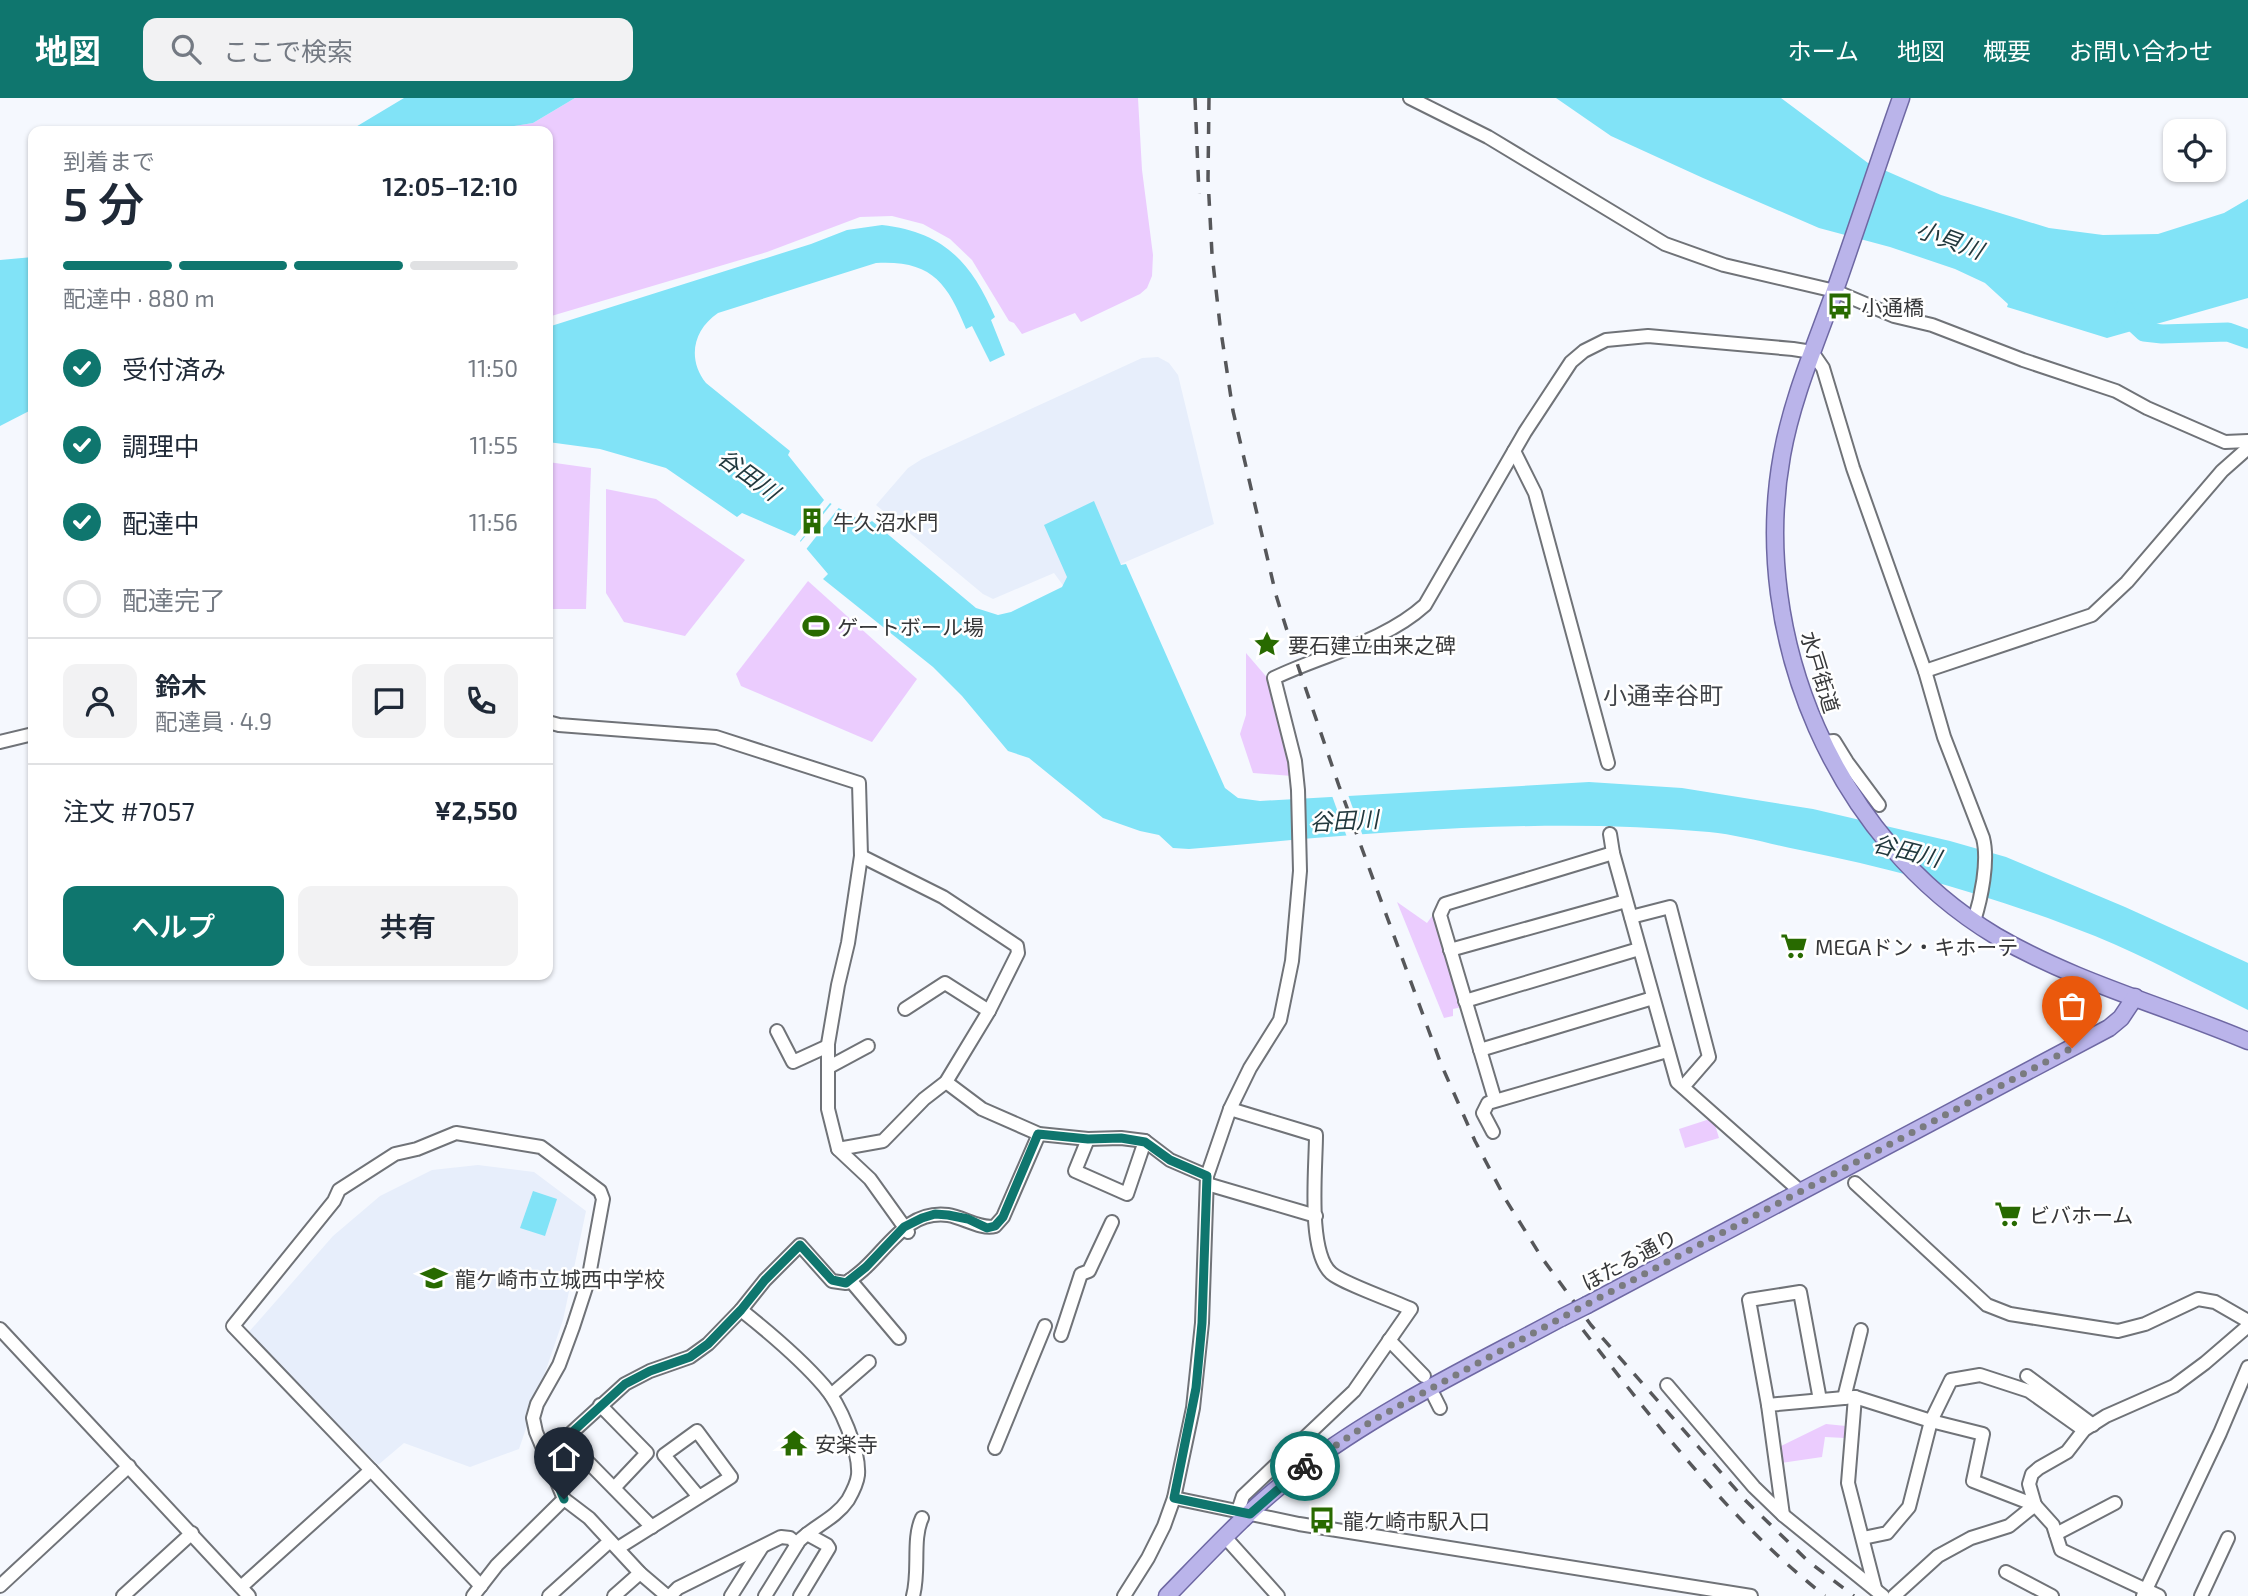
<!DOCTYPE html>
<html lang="ja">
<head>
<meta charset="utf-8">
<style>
	:root { --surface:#fff; --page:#f2f2f3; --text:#1f2937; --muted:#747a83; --line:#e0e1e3; --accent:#0f766e }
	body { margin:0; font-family:"Exo 2","Noto Sans JP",sans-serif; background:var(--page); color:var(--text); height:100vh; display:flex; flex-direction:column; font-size:26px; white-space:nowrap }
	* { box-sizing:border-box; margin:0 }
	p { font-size:23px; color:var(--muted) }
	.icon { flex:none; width:38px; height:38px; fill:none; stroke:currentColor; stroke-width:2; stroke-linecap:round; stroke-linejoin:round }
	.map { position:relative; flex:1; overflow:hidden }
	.drawer { position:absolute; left:28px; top:28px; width:525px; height:854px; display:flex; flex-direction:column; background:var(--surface); border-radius:14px; box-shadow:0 2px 5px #0004 }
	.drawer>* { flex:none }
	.buttons { position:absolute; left:2163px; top:21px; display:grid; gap:14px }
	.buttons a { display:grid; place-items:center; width:63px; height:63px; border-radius:14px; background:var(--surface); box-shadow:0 2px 5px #0004; font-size:35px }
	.pin { position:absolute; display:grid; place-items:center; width:60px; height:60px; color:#fff; margin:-72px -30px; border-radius:50% 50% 50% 0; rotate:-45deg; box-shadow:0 0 7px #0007 }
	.pin .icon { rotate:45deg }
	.courier { position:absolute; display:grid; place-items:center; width:70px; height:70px; margin:-35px; border:5px solid #0f766e; border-radius:50%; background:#fff; color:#222; box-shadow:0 2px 9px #0007 }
	.overview em { font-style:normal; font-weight:600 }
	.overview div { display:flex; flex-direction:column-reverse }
	.overview { display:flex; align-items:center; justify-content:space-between; height:119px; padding:0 35px }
	h1 { font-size:46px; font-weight:600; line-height:52px }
	.bar { display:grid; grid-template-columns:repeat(4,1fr); gap:10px 7px; align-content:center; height:84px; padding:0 35px }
	.bar i { height:9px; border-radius:5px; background:var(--line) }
	.bar .selected { background:var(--accent) }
	.bar p { grid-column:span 4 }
	.line { display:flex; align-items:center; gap:18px; padding:0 35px; border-top:2px solid var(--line) }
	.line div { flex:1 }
	.round { display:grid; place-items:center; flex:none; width:74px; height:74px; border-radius:14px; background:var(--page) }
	ol { padding:0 35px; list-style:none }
	li { display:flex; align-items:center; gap:21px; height:77px }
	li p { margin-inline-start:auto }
	li .icon { padding:7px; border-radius:50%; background:var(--accent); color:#fff; stroke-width:4 }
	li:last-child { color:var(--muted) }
	li i { width:38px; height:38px; border:4px solid var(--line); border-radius:50% }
	.action { display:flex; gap:14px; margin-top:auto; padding:14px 35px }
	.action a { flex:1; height:80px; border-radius:14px; background:var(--accent); color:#fff; font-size:28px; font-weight:600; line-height:80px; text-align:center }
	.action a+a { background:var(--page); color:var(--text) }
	header { display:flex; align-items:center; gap:42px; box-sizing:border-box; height:98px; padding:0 35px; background:var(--accent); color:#fff }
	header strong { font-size:33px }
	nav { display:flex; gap:38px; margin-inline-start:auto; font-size:24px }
	.search { width:490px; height:63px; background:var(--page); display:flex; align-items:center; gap:18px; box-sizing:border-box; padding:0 24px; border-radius:14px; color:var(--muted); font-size:26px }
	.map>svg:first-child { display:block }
	.built { fill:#e7eefb }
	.green { fill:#ebccfe }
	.water { fill:#81e3f7 }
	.pier { fill:#f5f8fe }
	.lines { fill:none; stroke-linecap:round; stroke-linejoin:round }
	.river { stroke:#81e3f7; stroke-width:19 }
	.minor-casing { stroke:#707378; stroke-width:16 }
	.major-casing { stroke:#6e68a3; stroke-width:19 }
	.minor { stroke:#fff; stroke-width:12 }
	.major { stroke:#bab4ea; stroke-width:16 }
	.rail { stroke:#56575a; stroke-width:3.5; stroke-dasharray:12 12; stroke-linecap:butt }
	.major-bridge-casing { stroke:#6e68a3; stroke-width:19; stroke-linecap:butt }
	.major-bridge { stroke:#bab4ea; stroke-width:16 }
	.done { stroke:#7a7b7f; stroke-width:7; stroke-dasharray:0 12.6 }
	.route { stroke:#0f766e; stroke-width:9 }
	.labels { text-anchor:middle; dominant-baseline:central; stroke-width:5; stroke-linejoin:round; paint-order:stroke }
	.poi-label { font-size:21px; fill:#37383a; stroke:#fff; text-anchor:start }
	.street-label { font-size:21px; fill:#37383a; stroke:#fff }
	.water-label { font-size:23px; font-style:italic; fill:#22393e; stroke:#fff }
	.quarter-label { font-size:24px; fill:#42454a; stroke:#fff }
</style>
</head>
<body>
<header>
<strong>地図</strong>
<div class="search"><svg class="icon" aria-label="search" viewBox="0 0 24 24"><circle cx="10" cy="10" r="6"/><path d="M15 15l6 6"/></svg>ここで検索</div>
<nav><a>ホーム</a><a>地図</a><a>概要</a><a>お問い合わせ</a></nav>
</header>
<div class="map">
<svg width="2248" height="1498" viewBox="0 0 2248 1498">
	<rect width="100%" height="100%" fill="#f5f8fe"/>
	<!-- built -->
	<g class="built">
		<path d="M1158,259L1169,265L1178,277L1214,426L1065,490L1054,475L993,501L983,496L876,407L908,370L922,361L1142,260Z"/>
		<path d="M478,1067L534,1074L586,1113L563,1222L519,1351L470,1369L404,1345L378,1367L248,1235L333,1138L380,1098L432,1072Z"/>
	</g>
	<!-- green -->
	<g class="green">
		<path d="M575,0H1138L1142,72L1153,157L1152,178L1147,190L1140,196L1081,224L1075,215L1022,236L1014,225L1009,223L972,162L950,141L923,126L892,118L860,119L767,154L548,219V33H498L502,30L533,25Z"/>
		<path d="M548,364L591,370L586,511H548Z"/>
		<path d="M606,391L656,401L745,462L685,538L624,524L606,495Z"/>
		<path d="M808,483L917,581L872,644L741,588L736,576Z"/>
		<path d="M1246,555L1270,583L1292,678L1253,675L1240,636L1246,617Z"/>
		<path d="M1397,804L1427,825L1435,814L1462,909L1453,911V918L1444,920Z"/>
		<path d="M1713,1020L1719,1040L1685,1050L1679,1031Z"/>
		<path d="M1826,1326L1846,1328L1845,1340L1825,1339L1822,1359L1781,1365L1779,1349Z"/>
	</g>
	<!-- water -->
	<g class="water">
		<path d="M404,0H575L533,25L502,30L498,33H349Z"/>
		<path d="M1556,0H1781L1868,65L1941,97L2049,130L2103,137L2158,136L2224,115L2248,101V200L2107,240L2007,209L2008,206L1985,185L1955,171L1890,149L1819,130L1703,80L1611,38Z"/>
		<path d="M882,127C944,134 971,164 995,219L991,222L1005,257L990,264L972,228L966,231C947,184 931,162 876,165L718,215C693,232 687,261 706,285L790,353L788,357L824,402L795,438L742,415L737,419L666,370L600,351L548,344V229L811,146L847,132Z"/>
		<path d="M33,159V311L0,328V162Z"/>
		<path d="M1094,403L1121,467L1126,466L1225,690L1238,700L1260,703L1589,684L1682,690L1813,711L1950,743L2006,759L2125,809L2246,864L2248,865V912C2197,887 2147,859 2095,838C2000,800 1900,772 1800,752C1770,746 1739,737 1709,734C1536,718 1361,736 1189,751L1173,750L1159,737L1140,733L1103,720L1029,660L1008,653L962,598L933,569L823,481L828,476L800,443L830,405L867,426L872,423L976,510L998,517L1011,514L1062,489L1067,479L1044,427Z"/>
		<path d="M533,1093L557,1101L545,1138L520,1130Z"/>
	</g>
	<!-- pier -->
	<g class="pier">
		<path d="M834,403L841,407L804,454L798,447Z"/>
		<path d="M1347,694L1364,741L1348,742L1331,695Z"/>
	</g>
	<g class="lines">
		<!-- river -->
		<path class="river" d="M2124,211L2130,221L2144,234L2162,236L2228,234L2248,241"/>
		<!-- minor casing -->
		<g class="minor-casing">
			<g id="minor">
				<path d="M1410,0L1488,39L1665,146L1724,167L1835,193L1894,218L1932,227L2023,262L2116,293L2147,310L2225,344L2248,343"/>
				<path d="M1514,353L1535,395L1608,665"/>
				<path d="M1925,573L2092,517L2127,484L2222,373L2248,350"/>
				<path d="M548,624L559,627L716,639L859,685L861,758L848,845L838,887L828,946V1011L838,1051L870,1081L908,1134"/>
				<path d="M0,644L33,636"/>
				<path d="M1823,644L1834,643L1847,664L1879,707"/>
				<path d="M1610,736L1613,755L1677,984L1800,1093"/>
				<path d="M1631,819L1670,809L1709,959L1683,989"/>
				<path d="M1450,852L1626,803"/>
				<path d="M1465,903L1639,851"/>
				<path d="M905,911L945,885L989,913"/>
				<path d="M777,933L793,964L828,948"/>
				<path d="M1480,952L1653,900"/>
				<path d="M829,969L868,948"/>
				<path d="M946,984L982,1011L1039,1036L1088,1041L1121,1040L1145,1043L1170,1062L1207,1078"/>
				<path d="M1495,1002L1440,817L1445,806L1613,755"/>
				<path d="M1230,1011L1316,1037C1316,1070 1307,1153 1331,1175C1342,1185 1394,1203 1411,1211L1354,1293L1243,1398L1238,1413"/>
				<path d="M1493,1034L1483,1015L1488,1005L1667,953"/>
				<path d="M1088,1041L1075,1073L1127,1096L1145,1043"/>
				<path d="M838,1051L883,1043L924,1001L946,984L989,913L1018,855L1017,848L943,799L861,758"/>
				<path d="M1855,1085L1987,1207L2010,1216L2118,1233L2145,1226L2198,1201L2215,1204L2248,1223"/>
				<path d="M1207,1086L1316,1118"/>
				<path d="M850,1182L899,1240"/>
				<path d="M741,1212C770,1235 800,1260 824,1288C840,1306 860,1353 858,1377C857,1386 852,1395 848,1402C835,1421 814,1428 799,1443L765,1498"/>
				<path d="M0,1231L249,1498"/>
				<path d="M1061,1237L1081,1176L1089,1173L1112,1124"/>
				<path d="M1389,1242L1424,1278"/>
				<path d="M2027,1278L2093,1327"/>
				<path d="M1667,1287L1754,1389L1783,1417L1883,1498"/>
				<path d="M831,1297L869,1264"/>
				<path d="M1434,1298L1440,1310"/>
				<path d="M1855,1299L1848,1385L1875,1490"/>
				<path d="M1844,1300L1861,1232"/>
				<path d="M600,1307L647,1355L614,1390"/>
				<path d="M1768,1307L1749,1202L1800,1194L1820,1302"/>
				<path d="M995,1350L1045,1228"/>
				<path d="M546,1358L625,1286L650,1273L690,1259L708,1246L741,1212L765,1182L800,1147L832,1183L846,1185C853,1180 861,1174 867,1168C891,1145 910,1112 948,1117C963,1119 981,1132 995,1128L1003,1119L1039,1036"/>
				<path d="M587,1363L652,1429"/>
				<path d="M371,1372L233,1228L334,1103L339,1092L395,1056L417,1051L456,1035L541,1049L600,1093L603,1101L588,1183L573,1229L559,1267L537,1306L533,1320L536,1334L564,1401L589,1420L640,1475L667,1498"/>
				<path d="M1174,1400L1299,1426L1751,1498"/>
				<path d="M2035,1407L2029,1386L2032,1376L2039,1370L2067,1354L2084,1332L2106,1318L2174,1288L2205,1265L2248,1228"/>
				<path d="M1783,1417L1768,1307L1855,1299L1931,1323L1983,1336L1973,1383L2035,1407L2053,1427L2061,1452L2159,1498"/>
				<path d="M2056,1436L2115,1405"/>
				<path d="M1225,1439L1278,1498"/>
				<path d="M1863,1440L1887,1435L1909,1409L1931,1323L1951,1282L1980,1277L2029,1293L2084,1332"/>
				<path d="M618,1450L731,1379L697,1333L664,1357L699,1399"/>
				<path d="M2006,1474L2052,1498"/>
				<path d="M0,1488L129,1368"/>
				<path d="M241,1489L371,1372L481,1488"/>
				<path d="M123,1498L192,1435"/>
				<path d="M473,1498L497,1467L564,1401"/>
				<path d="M549,1498L610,1443"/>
				<path d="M614,1498L640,1475"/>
				<path d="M670,1498L678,1490L781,1439L790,1440L797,1446"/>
				<path d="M731,1498L762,1449"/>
				<path d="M800,1498L829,1450L827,1447L807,1436"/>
				<path d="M913,1498C920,1473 912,1441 922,1420"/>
				<path d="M1124,1498L1148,1460L1164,1428L1174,1400L1193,1310L1202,1225L1207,1078L1230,1011L1250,970L1280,922L1292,863L1300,773L1298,692L1295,663L1274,580C1323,556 1383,545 1425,507L1525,334L1571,264L1584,253L1606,242L1648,238L1793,251L1812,254L1823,270L1853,370L1925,573L1944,639L1983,740C1989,763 1981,801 1974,823"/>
				<path d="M1894,1498L1938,1458L1971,1440L2009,1428L2035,1407"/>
				<path d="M2143,1498L2220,1335L2248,1269"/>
				<path d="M2201,1498L2228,1440"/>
			</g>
		</g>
		<!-- major casing -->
		<g class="major-casing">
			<g id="major">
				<path d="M1901,0C1878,65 1857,130 1834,195C1815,248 1792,301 1782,357C1749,539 1836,742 1996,838C2075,884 2165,908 2248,943"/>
				<path d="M1587,1207L2109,930L2121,920L2135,899"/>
				<path d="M1167,1498C1209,1455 1251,1409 1299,1373C1379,1312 1472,1268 1561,1220"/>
			</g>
		</g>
		<!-- minor -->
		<use href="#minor" class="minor"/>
		<!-- major -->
		<use href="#major" class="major"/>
		<!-- rail -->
		<g class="rail">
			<path d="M1195,0L1199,96"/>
			<path d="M1209,0L1208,81L1212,156L1220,227L1233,313L1276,497L1298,568L1339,688L1441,966L1475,1043L1506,1102L1542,1160L1591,1227L1746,1403L1809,1464L1854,1498"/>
			<path d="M1583,1232C1657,1327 1730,1423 1825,1498"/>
		</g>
		<!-- major-bridge casing -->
		<g class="major-bridge-casing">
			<path id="major-bridge" d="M1561,1220L1587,1207"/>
		</g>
		<!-- major-bridge -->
		<use href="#major-bridge" class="major-bridge"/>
	</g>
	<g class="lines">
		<!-- done -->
		<path class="done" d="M1305,1368L1375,1321L1561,1220L2072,950"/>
		<!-- route -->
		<path class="route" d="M564,1401L546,1358L625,1286L650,1273L690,1259L708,1246L741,1212L765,1182L800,1147L832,1182L846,1185L866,1169L904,1129L922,1120L935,1116L948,1117L968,1121L987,1130L995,1128L1003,1119L1038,1036L1088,1041L1121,1040L1145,1044L1170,1062L1207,1078L1202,1225L1196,1290L1174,1400L1250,1416L1305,1368"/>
	</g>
	<!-- icons -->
	<defs>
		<g id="bus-bare" transform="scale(2.1)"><path d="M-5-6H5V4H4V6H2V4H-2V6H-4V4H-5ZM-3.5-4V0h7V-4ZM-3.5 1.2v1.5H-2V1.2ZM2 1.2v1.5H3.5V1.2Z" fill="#286a00" stroke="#fff" stroke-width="2.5" paint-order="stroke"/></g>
		<g id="building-bare" transform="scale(2.1)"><path d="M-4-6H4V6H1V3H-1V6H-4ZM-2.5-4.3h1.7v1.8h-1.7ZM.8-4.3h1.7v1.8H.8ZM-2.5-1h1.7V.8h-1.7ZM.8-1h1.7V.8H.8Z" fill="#286a00" stroke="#fff" stroke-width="2.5" paint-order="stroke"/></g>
		<g id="stadium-bare" transform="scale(2.1)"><path d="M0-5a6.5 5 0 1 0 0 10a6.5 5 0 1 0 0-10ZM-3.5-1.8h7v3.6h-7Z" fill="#286a00" stroke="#fff" stroke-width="2.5" paint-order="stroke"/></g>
		<g id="sight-bare" transform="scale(2.1)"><path d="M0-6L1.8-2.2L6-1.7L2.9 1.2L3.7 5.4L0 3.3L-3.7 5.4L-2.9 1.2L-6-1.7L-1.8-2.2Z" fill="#286a00" stroke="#fff" stroke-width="2.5" paint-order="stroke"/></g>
		<g id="supermarket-bare" transform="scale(2.1)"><path d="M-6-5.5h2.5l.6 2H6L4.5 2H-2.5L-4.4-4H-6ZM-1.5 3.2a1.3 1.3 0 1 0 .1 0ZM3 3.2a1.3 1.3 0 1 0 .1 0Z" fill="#286a00" stroke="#fff" stroke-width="2.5" paint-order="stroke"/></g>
		<g id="school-bare" transform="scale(2.1)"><path d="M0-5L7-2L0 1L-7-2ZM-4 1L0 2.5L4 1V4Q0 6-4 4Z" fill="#286a00" stroke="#fff" stroke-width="2.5" paint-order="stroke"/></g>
		<g id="temple-bare" transform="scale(2.1)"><path d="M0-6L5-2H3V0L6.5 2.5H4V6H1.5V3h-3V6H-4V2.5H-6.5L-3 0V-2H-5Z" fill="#286a00" stroke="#fff" stroke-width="2.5" paint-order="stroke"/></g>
	</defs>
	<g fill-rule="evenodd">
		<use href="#bus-bare" x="1840" y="208"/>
		<use href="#building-bare" x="812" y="423"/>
		<use href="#stadium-bare" x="816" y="528"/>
		<use href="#sight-bare" x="1267" y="546"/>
		<use href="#supermarket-bare" x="1794" y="848"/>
		<use href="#supermarket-bare" x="2008" y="1116"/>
		<use href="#school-bare" x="434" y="1180"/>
		<use href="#temple-bare" x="794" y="1345"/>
		<use href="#bus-bare" x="1322" y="1422"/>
	</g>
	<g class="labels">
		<!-- poi labels -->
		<g class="poi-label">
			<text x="1861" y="208">小通橋</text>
			<text x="833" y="423">牛久沼水門</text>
			<text x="837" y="528">ゲートボール場</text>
			<text x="1288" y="546">要石建立由来之碑</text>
			<text x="1815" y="848">MEGAドン・キホーテ</text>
			<text x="2029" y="1116">ビバホーム</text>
			<text x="455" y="1180">龍ケ崎市立城西中学校</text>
			<text x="815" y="1345">安楽寺</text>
			<text x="1343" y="1422">龍ケ崎市駅入口</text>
		</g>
		<!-- street labels -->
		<g class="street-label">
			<text transform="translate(1821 574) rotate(73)">水戸街道</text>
			<text transform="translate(1629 1161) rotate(-28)">ほたる通り</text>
		</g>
		<!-- water labels -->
		<g class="water-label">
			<text transform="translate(1950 141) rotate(20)">小貝川</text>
			<text transform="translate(749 376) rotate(36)">谷田川</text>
			<text transform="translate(1344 722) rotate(-3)">谷田川</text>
			<text transform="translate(1907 752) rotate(14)">谷田川</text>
		</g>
		<!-- quarter labels -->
		<g class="quarter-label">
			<text x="1663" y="596">小通幸谷町</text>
		</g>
	</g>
</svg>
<div class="buttons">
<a><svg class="icon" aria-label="locate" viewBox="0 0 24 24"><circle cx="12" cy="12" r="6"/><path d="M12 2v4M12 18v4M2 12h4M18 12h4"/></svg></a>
</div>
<div class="pin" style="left:2072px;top:950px;background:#ea580c"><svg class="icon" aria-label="bag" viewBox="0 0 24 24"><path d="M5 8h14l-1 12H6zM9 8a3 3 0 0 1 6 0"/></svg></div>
<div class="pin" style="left:564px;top:1401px;background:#1f2937"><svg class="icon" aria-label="home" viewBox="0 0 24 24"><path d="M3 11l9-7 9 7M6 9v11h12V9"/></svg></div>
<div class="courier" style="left:1305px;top:1368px"><svg class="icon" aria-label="bike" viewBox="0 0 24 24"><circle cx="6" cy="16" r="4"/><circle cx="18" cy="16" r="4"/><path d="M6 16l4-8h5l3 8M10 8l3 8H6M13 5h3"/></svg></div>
<section class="drawer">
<div class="overview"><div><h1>5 分</h1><p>到着まで</p></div><em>12:05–12:10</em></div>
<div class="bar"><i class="selected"></i><i class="selected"></i><i class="selected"></i><i></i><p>配達中 · 880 m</p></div>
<ol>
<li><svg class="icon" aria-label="check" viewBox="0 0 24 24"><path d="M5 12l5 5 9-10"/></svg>受付済み<p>11:50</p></li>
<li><svg class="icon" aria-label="check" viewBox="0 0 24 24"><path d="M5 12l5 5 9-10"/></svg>調理中<p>11:55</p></li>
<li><svg class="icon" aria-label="check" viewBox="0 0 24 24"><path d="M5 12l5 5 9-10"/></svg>配達中<p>11:56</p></li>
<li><i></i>配達完了</li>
</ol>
<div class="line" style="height:126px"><a class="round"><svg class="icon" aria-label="person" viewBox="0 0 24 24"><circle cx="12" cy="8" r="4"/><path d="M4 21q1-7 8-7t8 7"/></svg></a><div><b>鈴木</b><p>配達員 · 4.9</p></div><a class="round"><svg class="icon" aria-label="chat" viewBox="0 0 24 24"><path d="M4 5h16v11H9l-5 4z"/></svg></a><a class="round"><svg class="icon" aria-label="phone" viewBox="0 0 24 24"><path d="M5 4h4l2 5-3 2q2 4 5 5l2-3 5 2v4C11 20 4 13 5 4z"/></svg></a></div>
<div class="line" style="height:91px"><div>注文 #7057</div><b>¥2,550</b></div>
<div class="action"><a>ヘルプ</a><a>共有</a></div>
</section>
</div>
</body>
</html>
